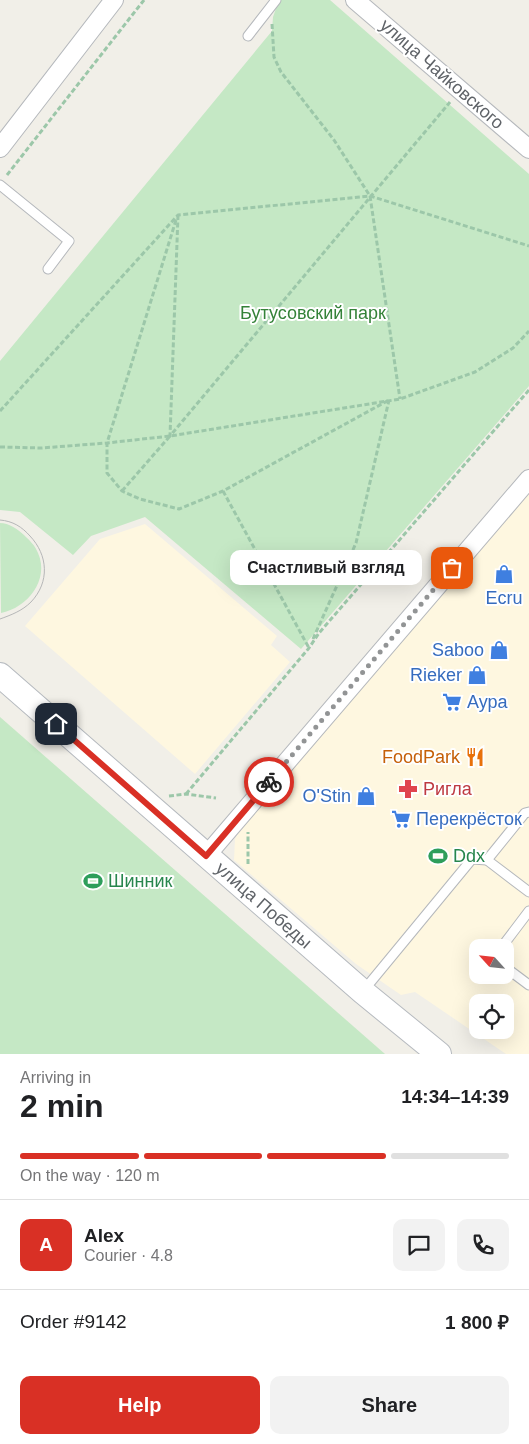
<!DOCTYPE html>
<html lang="en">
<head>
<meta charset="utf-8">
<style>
	:root { --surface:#fff; --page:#f2f2f2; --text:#202124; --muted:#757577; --line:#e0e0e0; --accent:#d93025 }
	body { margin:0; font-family:Helvetica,sans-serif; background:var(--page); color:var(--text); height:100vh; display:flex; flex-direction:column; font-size:19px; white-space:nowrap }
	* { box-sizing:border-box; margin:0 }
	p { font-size:16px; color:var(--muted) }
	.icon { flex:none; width:28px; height:28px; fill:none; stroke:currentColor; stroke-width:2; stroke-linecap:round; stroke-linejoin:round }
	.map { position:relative; height:1054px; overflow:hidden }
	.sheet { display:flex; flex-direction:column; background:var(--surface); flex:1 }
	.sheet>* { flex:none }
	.needle { width:32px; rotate:297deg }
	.tools { position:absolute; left:469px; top:939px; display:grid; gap:10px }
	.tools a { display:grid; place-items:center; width:45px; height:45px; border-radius:10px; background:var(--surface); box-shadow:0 5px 20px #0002; font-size:25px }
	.pin { position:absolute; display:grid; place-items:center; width:42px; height:42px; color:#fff; margin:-21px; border-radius:10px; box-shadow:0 2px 8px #0006 }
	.courier { position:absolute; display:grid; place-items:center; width:50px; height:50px; margin:-25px; border:4px solid #d93025; border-radius:50%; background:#fff; color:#222; box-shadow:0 1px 6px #0007 }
	.bubble { position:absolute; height:35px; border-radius:10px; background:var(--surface); box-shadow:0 5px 20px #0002; font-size:16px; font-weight:600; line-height:35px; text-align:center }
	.headline em { font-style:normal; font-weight:600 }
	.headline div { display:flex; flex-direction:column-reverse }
	.headline { display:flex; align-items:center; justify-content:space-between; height:85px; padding:0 20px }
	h1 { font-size:32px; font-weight:600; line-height:38px }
	.bar { display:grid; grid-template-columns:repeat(4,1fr); gap:8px 5px; align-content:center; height:60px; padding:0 20px }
	.bar i { height:6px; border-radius:4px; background:var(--line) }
	.bar .current { background:var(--accent) }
	.bar p { grid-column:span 4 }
	.line { display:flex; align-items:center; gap:12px; padding:0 20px; border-top:1px solid var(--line) }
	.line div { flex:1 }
	.round { display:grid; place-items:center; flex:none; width:52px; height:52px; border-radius:10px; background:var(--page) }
	.action { display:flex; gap:10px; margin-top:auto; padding:10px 20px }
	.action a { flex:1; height:58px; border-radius:10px; background:var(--accent); color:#fff; font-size:20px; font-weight:600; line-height:58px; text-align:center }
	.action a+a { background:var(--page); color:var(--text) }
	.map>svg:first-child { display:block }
	.commercial { fill:#fef7e0; fill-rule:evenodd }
	.green { fill:#c5e8c5 }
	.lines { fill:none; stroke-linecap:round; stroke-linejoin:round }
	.lane-casing { stroke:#b5b8bc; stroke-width:11 }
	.street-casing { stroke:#b5b8bc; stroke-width:20 }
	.secondary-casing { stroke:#b6babf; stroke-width:26 }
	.path { stroke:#9cc7a9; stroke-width:3; stroke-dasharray:5 2.5; stroke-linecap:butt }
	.lane { stroke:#fff; stroke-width:9 }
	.street { stroke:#fff; stroke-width:18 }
	.secondary { stroke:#fff; stroke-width:24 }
	.tram { stroke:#b6b7b8; stroke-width:1 }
	.done { stroke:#929495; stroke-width:5; stroke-dasharray:0 9 }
	.route { stroke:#d93025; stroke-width:6 }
	.labels { text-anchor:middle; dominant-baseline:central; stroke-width:4; stroke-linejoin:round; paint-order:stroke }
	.street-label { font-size:18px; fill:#5f6368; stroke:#fff }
	.park-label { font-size:18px; fill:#348238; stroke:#fff }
	.shop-label { font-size:18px; fill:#366cbe; stroke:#fff; text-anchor:end }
	.food-label { font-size:18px; fill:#c56008; stroke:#fff; text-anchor:end }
	.health-label { font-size:18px; fill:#be3a42; stroke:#fff; text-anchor:start }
	.leisure-label { font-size:18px; fill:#27864d; stroke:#fff; text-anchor:start }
</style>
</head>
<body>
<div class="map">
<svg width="529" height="1054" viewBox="0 0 529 1054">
	<rect width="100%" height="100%" fill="#f1efe8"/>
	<!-- commercial -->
	<g class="commercial">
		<path d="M529,492V1054H506L415,992L401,995L356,964L234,860L235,839L242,826ZM478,948H505V975H478ZM478,1002H505V1030H478Z"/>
		<path d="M145,524L277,636L271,645L290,662L195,774L25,626L100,539Z"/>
	</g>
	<!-- green -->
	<g class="green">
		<path d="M279,0H330L529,174V386L301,649L145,517L91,536L73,555L20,512L0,510V361L272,31L273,17Z"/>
		<path d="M0,523C9,523 17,529 24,535C29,540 35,545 38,553C50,580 27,608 1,613Z"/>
		<path d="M0,717L385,1054H0Z"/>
	</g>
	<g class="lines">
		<!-- lane casing -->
		<g class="lane-casing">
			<g id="lane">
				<path d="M248,36L276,0"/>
				<path d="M0,185L69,241L48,269"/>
				<path d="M529,812L525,813L487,860L529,892"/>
				<path d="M501,948L529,911"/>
				<path d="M505,967L529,985"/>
				<path d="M364,990L472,859L487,860"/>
			</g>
		</g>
		<!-- street casing -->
		<g class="street-casing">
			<g id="street">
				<path d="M355,0L529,149"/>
				<path d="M0,148L114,0"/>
				<path d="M206,856L529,479"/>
			</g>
		</g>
		<!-- secondary casing -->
		<g class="secondary-casing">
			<g id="secondary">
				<path id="s1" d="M0,675L363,992L439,1054"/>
			</g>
		</g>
		<!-- path -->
		<g class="path">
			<path d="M272,24L274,57L281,72L334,140L370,196L400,399"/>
			<path d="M7,175L144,0"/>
			<path d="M178,215L170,436L450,102"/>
			<path d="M176,220L107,443V473L122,491L140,499L179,509L223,491L389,400"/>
			<path d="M0,411L178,215L370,196L529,246"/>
			<path d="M0,447L41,448L107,443L170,436L400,399L475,372L513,348L529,331"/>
			<path d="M122,491L170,436"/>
			<path d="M223,491L309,648"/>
			<path d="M313,639L356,543L389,400"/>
			<path d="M186,794L309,648L319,633L529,390"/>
			<path d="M169,796L186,794L216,798"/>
			<path d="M248,864V832"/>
		</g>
		<!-- lane -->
		<use href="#lane" class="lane"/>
		<!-- street -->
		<use href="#street" class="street"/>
		<!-- secondary -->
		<use href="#secondary" class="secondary"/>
		<!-- tram -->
		<path class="tram" d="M0,520C13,521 22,527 30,536C48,555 50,582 31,602C22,611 11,615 0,619"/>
	</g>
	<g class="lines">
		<!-- done -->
		<path class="done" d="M269,782L452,568"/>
		<!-- route -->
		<path class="route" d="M56,724L206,856L269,782"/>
	</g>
	<!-- icons -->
	<defs>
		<g id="shop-bare" transform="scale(1.5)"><path d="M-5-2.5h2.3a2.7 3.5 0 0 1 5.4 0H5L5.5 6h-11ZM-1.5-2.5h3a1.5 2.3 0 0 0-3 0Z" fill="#3f7fe0" stroke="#fff" stroke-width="2.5" paint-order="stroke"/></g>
		<g id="supermarket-bare" transform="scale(1.5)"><path d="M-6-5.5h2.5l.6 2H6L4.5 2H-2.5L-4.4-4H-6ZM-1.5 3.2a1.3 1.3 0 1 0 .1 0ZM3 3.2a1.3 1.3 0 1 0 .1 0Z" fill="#3f7fe0" stroke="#fff" stroke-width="2.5" paint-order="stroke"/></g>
		<g id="restaurant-bare" transform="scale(1.5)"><path d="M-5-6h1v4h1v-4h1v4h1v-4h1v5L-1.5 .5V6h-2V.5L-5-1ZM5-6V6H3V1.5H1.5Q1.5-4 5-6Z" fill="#e8710a" stroke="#fff" stroke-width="2.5" paint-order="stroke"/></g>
		<g id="pharmacy-bare" transform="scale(1.5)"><path d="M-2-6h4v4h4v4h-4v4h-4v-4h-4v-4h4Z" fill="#e0444e" stroke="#fff" stroke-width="2.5" paint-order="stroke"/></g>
		<g id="stadium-bare" transform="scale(1.5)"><path d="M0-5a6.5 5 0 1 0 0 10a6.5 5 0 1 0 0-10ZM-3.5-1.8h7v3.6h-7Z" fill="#2e9e5b" stroke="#fff" stroke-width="2.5" paint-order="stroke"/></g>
	</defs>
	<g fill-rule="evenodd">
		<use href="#shop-bare" x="504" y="574"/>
		<use href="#shop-bare" x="499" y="650"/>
		<use href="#shop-bare" x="477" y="675"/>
		<use href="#supermarket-bare" x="452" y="702"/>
		<use href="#restaurant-bare" x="475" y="757"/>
		<use href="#pharmacy-bare" x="408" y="789"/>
		<use href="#shop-bare" x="366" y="796"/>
		<use href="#supermarket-bare" x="401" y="819"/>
		<use href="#stadium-bare" x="438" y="856"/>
		<use href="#stadium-bare" x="93" y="881"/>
	</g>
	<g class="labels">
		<!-- street labels -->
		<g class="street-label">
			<text transform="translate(442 74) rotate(41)">улица Чайковского</text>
			<text stroke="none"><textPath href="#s1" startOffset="350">улица Победы</textPath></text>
		</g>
		<!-- park labels -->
		<g class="park-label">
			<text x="313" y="313">Бутусовский парк</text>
		</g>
		<!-- shop labels -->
		<g class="shop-label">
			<text x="504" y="598" text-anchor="middle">Ecru</text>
			<text x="484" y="650">Saboo</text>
			<text x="462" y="675">Rieker</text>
			<text x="467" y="702" text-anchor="start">Аура</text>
			<text x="351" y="796">O'Stin</text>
			<text x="416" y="819" text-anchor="start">Перекрёсток</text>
		</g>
		<!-- food labels -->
		<g class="food-label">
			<text x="460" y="757">FoodPark</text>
		</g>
		<!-- health labels -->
		<g class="health-label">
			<text x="423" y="789">Ригла</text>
		</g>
		<!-- leisure labels -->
		<g class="leisure-label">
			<text x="453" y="856">Ddx</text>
			<text x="108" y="881">Шинник</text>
		</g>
	</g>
</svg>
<div class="tools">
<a><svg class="needle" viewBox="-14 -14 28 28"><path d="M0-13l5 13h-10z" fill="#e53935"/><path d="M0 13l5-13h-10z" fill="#757577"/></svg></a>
<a><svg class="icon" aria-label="locate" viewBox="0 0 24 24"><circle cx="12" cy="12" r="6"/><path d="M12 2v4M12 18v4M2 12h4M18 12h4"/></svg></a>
</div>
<div class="pin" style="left:452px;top:568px;background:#ea580c"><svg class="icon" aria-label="bag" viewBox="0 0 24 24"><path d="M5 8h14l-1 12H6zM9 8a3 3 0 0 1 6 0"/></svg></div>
<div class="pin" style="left:56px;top:724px;background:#1f2937"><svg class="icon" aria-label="home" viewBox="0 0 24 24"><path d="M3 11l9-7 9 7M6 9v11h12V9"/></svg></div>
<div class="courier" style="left:269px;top:782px"><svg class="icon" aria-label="bike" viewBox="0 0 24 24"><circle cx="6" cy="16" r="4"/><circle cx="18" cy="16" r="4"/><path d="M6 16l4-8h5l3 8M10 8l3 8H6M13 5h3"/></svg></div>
<div class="bubble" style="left:230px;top:550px;width:192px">Счастливый взгляд</div>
</div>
<section class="sheet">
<div class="headline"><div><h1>2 min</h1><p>Arriving in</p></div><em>14:34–14:39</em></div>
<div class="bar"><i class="current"></i><i class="current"></i><i class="current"></i><i></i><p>On the way · 120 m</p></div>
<div class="line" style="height:90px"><b class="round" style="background:var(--accent);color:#fff">A</b><div><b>Alex</b><p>Courier · 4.8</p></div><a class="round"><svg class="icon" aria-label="chat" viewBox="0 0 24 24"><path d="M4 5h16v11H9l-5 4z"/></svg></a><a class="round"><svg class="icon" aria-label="phone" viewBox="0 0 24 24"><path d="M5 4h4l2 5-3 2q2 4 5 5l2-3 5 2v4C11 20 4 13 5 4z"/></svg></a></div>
<div class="line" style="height:65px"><div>Order #9142</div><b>1 800 ₽</b></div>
<div class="action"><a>Help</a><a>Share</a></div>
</section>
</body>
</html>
